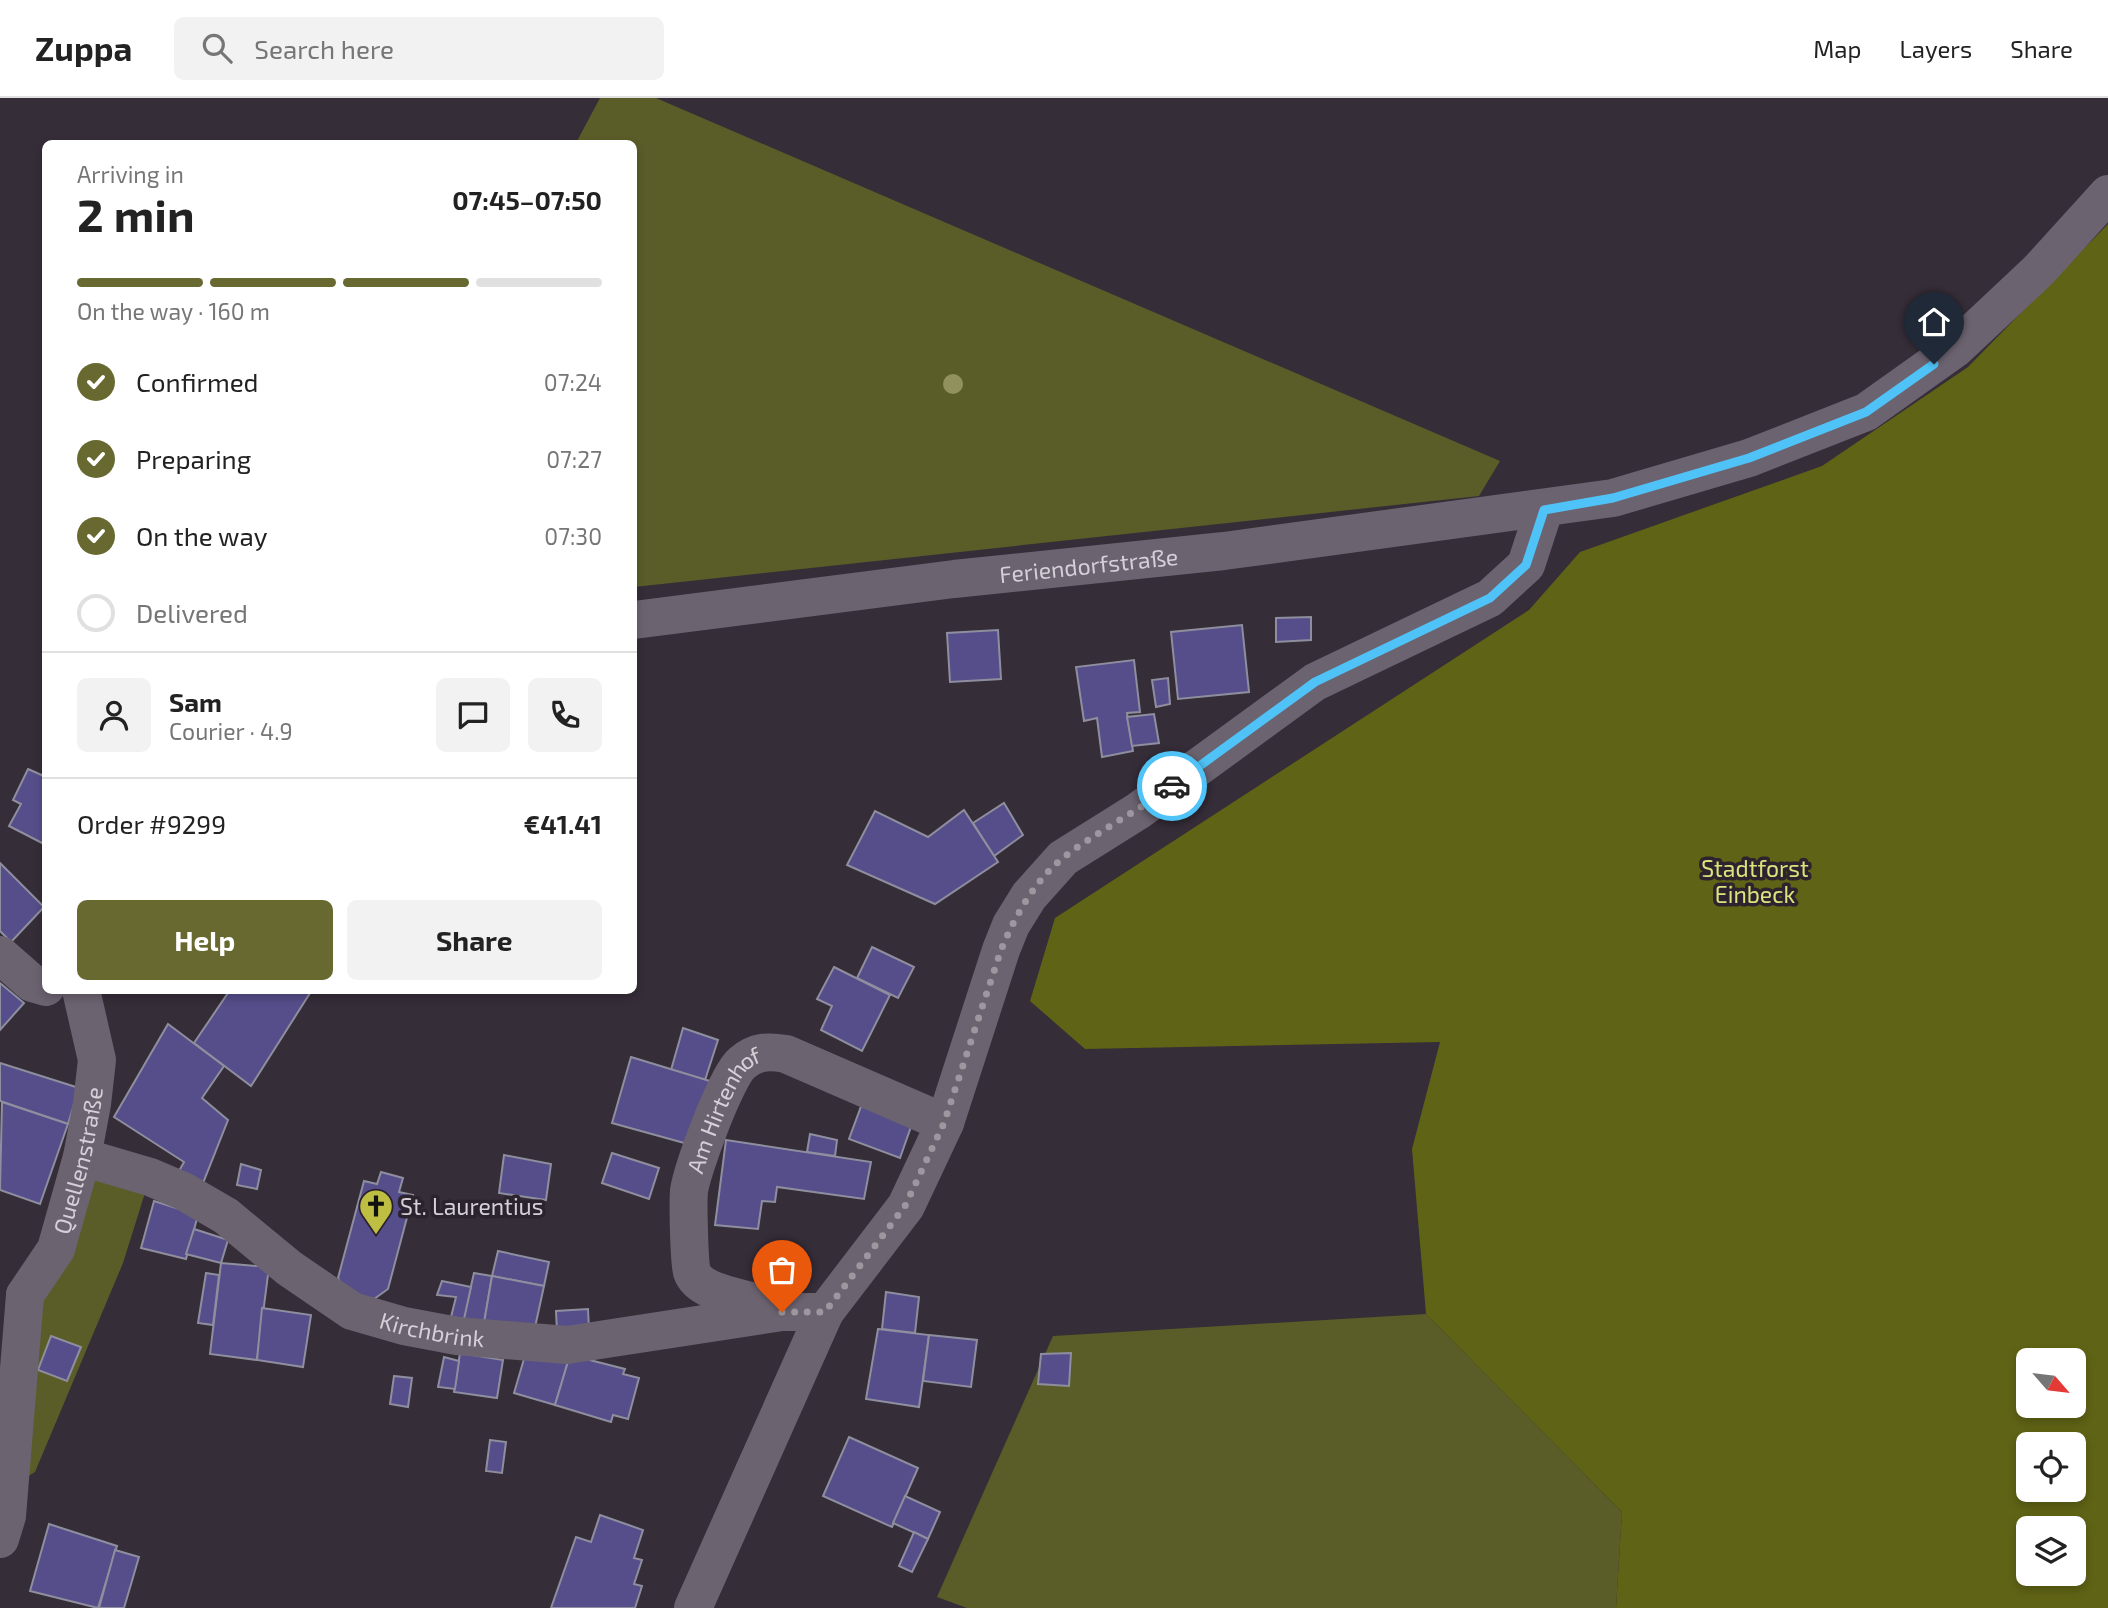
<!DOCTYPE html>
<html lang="en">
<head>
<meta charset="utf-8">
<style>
	:root { --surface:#fff; --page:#f2f2f2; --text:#222; --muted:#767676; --line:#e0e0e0; --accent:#686930 }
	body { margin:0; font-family:"Exo 2",sans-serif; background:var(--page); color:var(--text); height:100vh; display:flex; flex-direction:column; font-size:26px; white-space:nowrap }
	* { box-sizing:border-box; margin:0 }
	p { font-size:23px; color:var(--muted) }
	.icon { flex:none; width:38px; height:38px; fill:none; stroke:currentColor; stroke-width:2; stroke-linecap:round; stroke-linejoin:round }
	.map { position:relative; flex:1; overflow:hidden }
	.side { position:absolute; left:42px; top:42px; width:595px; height:854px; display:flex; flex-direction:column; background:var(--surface); border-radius:10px; box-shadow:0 4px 10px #0003 }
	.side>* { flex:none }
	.needle { width:46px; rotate:118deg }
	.buttons { position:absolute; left:2016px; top:1250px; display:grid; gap:14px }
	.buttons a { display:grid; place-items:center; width:70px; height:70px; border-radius:10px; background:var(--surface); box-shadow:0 4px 10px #0003; font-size:35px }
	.pin { position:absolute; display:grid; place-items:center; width:60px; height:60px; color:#fff; margin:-72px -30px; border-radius:50% 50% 50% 0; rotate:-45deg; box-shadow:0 0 7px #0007 }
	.pin .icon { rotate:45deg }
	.courier { position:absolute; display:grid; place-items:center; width:70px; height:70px; margin:-35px; border:5px solid #4fc3f7; border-radius:50%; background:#fff; color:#222; box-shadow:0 2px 9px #0007 }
	.head em { font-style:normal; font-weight:700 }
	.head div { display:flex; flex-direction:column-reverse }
	.head { display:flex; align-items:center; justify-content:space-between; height:119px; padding:0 35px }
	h1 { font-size:46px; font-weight:700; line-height:52px }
	.bar { display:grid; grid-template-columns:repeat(4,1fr); gap:10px 7px; align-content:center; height:84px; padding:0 35px }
	.bar i { height:9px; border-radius:5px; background:var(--line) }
	.bar .active { background:var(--accent) }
	.bar p { grid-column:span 4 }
	.line { display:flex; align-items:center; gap:18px; padding:0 35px; border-top:2px solid var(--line) }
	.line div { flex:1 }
	.round { display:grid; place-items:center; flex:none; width:74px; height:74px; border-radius:10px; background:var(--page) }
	ol { padding:0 35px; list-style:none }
	li { display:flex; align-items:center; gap:21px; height:77px }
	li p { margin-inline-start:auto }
	li .icon { padding:7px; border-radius:50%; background:var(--accent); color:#fff; stroke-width:4 }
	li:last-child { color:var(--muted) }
	li i { width:38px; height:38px; border:4px solid var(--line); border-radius:50% }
	.cta { display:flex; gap:14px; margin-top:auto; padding:14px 35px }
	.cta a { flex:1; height:80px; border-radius:10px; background:var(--accent); color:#fff; font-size:28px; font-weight:700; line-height:80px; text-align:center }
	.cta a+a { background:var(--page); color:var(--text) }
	header { display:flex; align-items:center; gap:42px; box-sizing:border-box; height:98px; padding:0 35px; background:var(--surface); border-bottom:2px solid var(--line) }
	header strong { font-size:33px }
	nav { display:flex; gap:38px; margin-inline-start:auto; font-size:24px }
	.search { width:490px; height:63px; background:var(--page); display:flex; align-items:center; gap:18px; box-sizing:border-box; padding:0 24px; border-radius:10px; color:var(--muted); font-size:26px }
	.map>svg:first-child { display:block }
	.green { fill:#5a5d28 }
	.forest { fill:#5f6315; fill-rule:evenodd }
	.building { fill:#554e8a; stroke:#8f8e9e; stroke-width:2 }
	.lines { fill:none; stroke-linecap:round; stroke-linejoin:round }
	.minor { stroke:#6c6370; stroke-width:38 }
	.tree { fill:#91915d }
	.done { stroke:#9d979f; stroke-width:7; stroke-dasharray:0 12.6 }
	.route { stroke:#4fc3f7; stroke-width:9 }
	.labels { text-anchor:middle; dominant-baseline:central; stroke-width:7; stroke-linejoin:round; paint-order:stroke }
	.street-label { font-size:23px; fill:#d5d0d7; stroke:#2b232e }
	.park-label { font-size:23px; fill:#dce37c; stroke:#2b232e }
	.poi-label { font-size:23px; fill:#d5d0d7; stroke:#2b232e; text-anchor:start }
</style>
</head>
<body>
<header>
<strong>Zuppa</strong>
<div class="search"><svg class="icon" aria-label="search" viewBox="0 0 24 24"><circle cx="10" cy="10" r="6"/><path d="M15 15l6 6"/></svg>Search here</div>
<nav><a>Map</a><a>Layers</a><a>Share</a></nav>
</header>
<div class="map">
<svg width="2108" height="1510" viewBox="0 0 2108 1510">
	<rect width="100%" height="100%" fill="#352d38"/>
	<!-- green -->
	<g class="green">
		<path d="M600,0H656L1500,363L1479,398L634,489V46L576,45Z"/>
		<path d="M82,1059L150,1079L123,1165L35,1374L10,1389L25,1197Z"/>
		<path d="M1426,1216L1622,1414L1616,1510H967L937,1499L1053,1238Z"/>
	</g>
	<!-- forest -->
	<path class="forest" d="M2108,126V1510H1616L1622,1414L1426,1216L1412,1051L1440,944L1085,951L1030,903L1055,820L1529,512L1580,454L1822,368L1968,269ZM2028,1262H2074V1307H2028ZM2028,1346H2074V1391H2028ZM2028,1430H2074V1475H2028Z"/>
	<!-- building -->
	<g class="building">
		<path d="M1311,519V542L1276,544V520Z"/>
		<path d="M1242,527L1249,594L1178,601L1171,534Z"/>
		<path d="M998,532L1001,581L950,584L947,535Z"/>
		<path d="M1134,562L1140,614L1127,615L1133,653L1102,659L1097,620L1084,623L1076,569Z"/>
		<path d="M1168,580L1170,606L1156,609L1152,582Z"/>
		<path d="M1154,616L1159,645L1132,648L1127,619Z"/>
		<path d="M28,671L46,679V747L9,728L21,706L13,702Z"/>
		<path d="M1004,705L1023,737L994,758L973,725Z"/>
		<path d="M964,712L998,764L935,806L847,767L875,713L928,739Z"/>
		<path d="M0,765L44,809L11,844L0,833Z"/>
		<path d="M872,849L914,869L898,900L857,880Z"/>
		<path d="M834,869L890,897L862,953L821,932L832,908L817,901Z"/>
		<path d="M0,885L24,905L0,932Z"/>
		<path d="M230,892H312L251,988L194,945Z"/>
		<path d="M168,926L224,968L202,1000L228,1022L203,1085L179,1073L184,1064L114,1019Z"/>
		<path d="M683,930L718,942L705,982L671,972Z"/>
		<path d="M631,959L713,984L695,1048L612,1025Z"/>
		<path d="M0,965L79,990L68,1026L0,1003Z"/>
		<path d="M863,1003L913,1023L900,1060L849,1041Z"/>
		<path d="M2,1004L68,1026L40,1106L0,1092Z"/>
		<path d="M810,1036L837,1042L835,1058L807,1054Z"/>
		<path d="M726,1042L871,1064L864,1101L777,1089L775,1104L762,1103L758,1131L715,1127Z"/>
		<path d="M612,1055L659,1070L649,1101L602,1085Z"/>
		<path d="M504,1057L551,1066L546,1102L499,1095Z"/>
		<path d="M241,1066L261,1072L257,1091L237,1087Z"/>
		<path d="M381,1074L403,1080L399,1094L413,1097L388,1191L370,1204L347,1196L338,1180L364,1083L377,1086Z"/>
		<path d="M154,1103L198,1117L186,1161L141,1150Z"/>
		<path d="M194,1131L228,1142L221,1165L186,1156Z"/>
		<path d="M498,1153L549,1164L544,1188L492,1178Z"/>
		<path d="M221,1165L269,1169L257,1262L210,1256Z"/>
		<path d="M206,1175L219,1177L213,1227L198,1225Z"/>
		<path d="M474,1175L492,1178L484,1225L463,1223Z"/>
		<path d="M492,1178L544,1188L534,1234L484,1225Z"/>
		<path d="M442,1183L471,1189L464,1221L451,1219L456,1199L437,1197Z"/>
		<path d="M886,1194L919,1199L915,1235L882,1231Z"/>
		<path d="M262,1210L311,1217L303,1269L257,1262Z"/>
		<path d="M588,1211L589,1232L557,1234L556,1213Z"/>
		<path d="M878,1231L929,1237L919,1309L866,1301Z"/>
		<path d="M929,1237L977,1242L971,1289L923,1283Z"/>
		<path d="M51,1238L81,1249L67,1283L38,1272Z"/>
		<path d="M526,1254L570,1257L555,1307L514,1295Z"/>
		<path d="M460,1255L503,1262L497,1300L454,1294Z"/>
		<path d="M1071,1255L1069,1288L1038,1286L1041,1256Z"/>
		<path d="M570,1257L625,1271L623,1276L639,1280L628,1321L613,1317L611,1324L555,1307Z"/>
		<path d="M444,1259L459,1263L455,1291L438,1289Z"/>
		<path d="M394,1278L412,1280L408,1309L390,1306Z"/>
		<path d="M849,1339L918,1370L892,1429L823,1398Z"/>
		<path d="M490,1342L506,1344L502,1375L486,1373Z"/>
		<path d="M905,1398L940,1414L928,1441L893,1425Z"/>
		<path d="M600,1417L643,1432L634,1460L642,1462L634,1486L642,1488L635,1510H551L576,1439L591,1444Z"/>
		<path d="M49,1426L117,1448L98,1510L30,1493Z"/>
		<path d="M914,1434L928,1441L912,1474L899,1468Z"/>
		<path d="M115,1452L139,1459L124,1510H99Z"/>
	</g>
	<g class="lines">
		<!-- minor -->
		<g class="minor">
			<path id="s1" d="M634,522L954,481L1224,453L1613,400L1749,360L1866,314L1956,250L2039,172L2108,96"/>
			<path d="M0,857L32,885L46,889"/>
			<path id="s2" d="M82,1059L150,1079L183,1093L226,1118L289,1170L352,1213L404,1228L457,1238L567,1247L782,1214H825"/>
			<path id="s3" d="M25,1197L56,1151L82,1059L92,1006L97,962L81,892"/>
			<path id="s4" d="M777,1212C754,1199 701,1199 692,1174C689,1164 688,1104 689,1093C692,1072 726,978 742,965C756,953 768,953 786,956L945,1025"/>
			<path d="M0,1441L7,1418L25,1197"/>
			<path d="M693,1510L825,1214L906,1108L945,1025L1001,852L1011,827L1029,798L1063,760L1138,713L1315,584L1490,500L1526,467L1544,412"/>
		</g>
	</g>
	<!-- trees -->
	<circle class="tree" cx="953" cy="286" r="10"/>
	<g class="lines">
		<!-- done -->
		<path class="done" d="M782,1214H825L905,1108L944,1025L1001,852C1015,818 1035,782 1064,759C1098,733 1138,713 1172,688"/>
		<!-- route -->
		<path class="route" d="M1172,688L1315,584L1490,500L1526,467L1544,412L1613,400L1749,360L1866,314L1934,266"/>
	</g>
	<!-- icons -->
	<defs>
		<g id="church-pin" transform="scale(1.75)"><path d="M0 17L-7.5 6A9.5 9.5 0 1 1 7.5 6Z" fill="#bebf42" stroke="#2b232e"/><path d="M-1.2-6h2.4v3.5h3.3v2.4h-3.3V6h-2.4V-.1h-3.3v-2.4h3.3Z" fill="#111"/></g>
	</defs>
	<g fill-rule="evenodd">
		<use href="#church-pin" x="376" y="1108"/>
	</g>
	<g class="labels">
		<!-- street labels -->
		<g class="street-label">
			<text stroke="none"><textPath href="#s1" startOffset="458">Feriendorfstraße</textPath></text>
			<text stroke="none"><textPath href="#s4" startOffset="266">Am Hirtenhof</textPath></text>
			<text stroke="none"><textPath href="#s3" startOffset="147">Quellenstraße</textPath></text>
			<text stroke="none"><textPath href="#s2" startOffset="397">Kirchbrink</textPath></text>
		</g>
		<!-- park labels -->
		<g class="park-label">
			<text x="1755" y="770">Stadtforst<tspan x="1755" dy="26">Einbeck</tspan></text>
		</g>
		<!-- poi labels -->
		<g class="poi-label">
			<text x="400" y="1108">St. Laurentius</text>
		</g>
	</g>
</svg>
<div class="buttons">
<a><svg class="needle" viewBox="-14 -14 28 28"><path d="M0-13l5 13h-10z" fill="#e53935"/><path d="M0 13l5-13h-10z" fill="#767676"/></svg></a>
<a><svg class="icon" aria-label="locate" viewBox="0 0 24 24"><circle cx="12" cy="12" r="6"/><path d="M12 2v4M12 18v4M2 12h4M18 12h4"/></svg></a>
<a><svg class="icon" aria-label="layers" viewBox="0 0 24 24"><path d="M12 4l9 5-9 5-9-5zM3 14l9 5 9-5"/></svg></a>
</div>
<div class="pin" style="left:782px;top:1214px;background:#ea580c"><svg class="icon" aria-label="bag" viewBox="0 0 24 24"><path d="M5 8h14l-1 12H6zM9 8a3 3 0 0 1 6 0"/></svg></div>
<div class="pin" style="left:1934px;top:266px;background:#1f2937"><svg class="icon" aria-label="home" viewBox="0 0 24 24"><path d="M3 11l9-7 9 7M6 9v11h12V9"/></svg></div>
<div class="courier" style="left:1172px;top:688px"><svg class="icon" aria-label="car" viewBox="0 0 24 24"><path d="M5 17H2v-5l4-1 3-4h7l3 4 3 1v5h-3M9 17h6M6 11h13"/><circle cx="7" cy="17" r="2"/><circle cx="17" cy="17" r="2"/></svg></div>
<section class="side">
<div class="head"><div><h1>2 min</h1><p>Arriving in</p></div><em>07:45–07:50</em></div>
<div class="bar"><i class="active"></i><i class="active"></i><i class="active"></i><i></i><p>On the way · 160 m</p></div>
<ol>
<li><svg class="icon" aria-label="check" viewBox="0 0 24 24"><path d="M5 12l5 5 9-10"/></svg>Confirmed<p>07:24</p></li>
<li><svg class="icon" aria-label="check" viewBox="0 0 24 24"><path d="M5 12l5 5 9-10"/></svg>Preparing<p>07:27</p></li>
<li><svg class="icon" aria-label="check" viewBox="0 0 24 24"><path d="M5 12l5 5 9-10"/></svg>On the way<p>07:30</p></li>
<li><i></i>Delivered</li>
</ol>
<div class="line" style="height:126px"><a class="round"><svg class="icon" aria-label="person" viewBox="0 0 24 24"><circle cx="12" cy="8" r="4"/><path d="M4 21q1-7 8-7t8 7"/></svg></a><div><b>Sam</b><p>Courier · 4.9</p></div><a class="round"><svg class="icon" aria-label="chat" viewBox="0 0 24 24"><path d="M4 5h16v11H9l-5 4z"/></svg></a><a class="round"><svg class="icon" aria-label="phone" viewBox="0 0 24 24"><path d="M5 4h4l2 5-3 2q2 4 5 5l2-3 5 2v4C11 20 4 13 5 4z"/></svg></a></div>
<div class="line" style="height:91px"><div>Order #9299</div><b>€41.41</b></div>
<div class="cta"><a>Help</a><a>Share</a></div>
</section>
</div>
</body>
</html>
